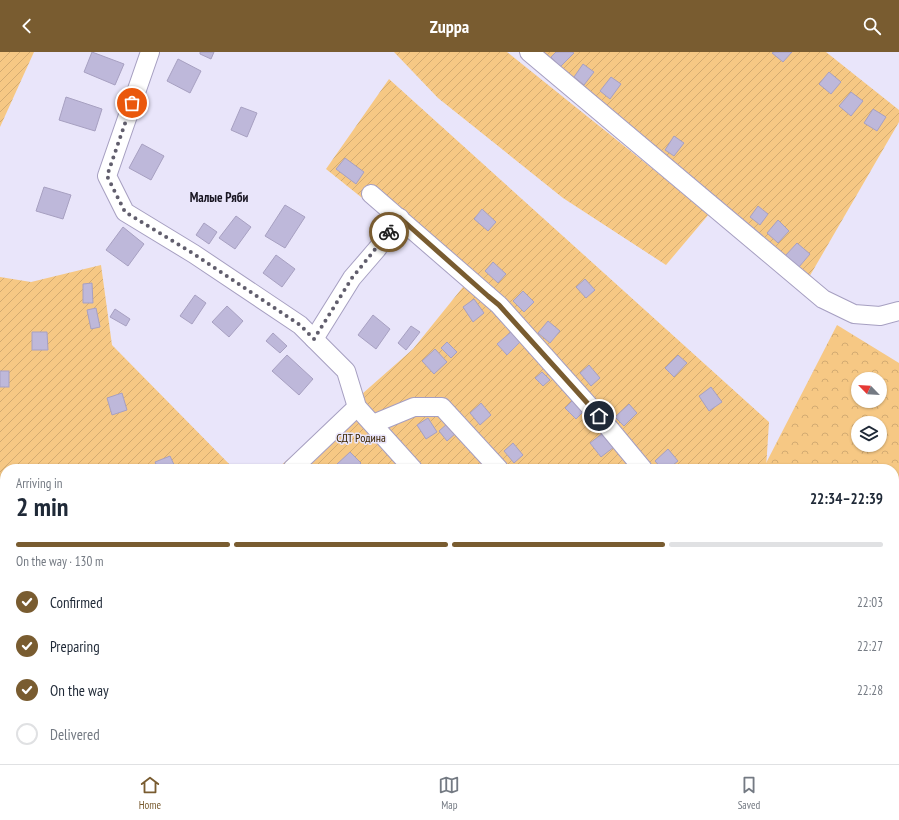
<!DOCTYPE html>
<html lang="en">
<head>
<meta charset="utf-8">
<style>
	:root { --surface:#fff; --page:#f6f6f7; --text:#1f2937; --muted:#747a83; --line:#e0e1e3; --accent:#795c30 }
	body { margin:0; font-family:"PT Sans Narrow",sans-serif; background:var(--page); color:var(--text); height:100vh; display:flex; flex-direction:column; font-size:15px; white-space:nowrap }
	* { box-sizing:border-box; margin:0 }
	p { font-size:13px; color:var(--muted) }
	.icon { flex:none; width:22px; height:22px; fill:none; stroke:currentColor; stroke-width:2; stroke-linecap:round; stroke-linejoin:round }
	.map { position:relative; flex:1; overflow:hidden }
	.side { position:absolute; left:0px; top:412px; width:899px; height:300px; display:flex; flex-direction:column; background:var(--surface); border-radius:16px 16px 0 0; box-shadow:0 1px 3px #0004 }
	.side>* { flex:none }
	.needle { width:26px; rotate:295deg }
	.controls { position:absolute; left:851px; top:320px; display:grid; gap:8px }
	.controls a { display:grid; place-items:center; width:36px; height:36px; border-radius:50%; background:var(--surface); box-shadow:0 1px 3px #0004; font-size:20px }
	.pin { position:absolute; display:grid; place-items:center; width:34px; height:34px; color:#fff; margin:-17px; border:2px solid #fff; border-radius:50%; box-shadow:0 1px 4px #0007 }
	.courier { position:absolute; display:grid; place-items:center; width:40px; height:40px; margin:-20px; border:3px solid #795c30; border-radius:50%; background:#fff; color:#222; box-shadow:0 1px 5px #0007 }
	.head em { font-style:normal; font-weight:700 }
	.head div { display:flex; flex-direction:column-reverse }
	.head { display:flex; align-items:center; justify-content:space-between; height:68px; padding:0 16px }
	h1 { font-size:26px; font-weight:700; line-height:30px }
	.bar { display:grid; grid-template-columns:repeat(4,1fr); gap:6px 4px; align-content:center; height:48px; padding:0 16px }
	.bar i { height:5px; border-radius:3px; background:var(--line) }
	.bar .active { background:var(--accent) }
	.bar p { grid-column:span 4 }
	ol { padding:0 16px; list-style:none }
	li { display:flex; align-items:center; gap:12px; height:44px }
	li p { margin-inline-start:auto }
	li .icon { padding:4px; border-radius:50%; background:var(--accent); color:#fff; stroke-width:4 }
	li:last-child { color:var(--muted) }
	li i { width:22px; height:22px; border:2px solid var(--line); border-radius:50% }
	header { display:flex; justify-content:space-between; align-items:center; height:52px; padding:0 16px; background:var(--accent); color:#fff; font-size:18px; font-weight:700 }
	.menu { display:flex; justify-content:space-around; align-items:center; height:56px; border-top:1px solid var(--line); background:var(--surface); font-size:11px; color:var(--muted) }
	.menu a { display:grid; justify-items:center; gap:2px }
	.menu .active { color:var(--accent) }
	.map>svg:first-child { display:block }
	.forest { fill:url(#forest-crowns); fill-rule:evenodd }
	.garden { fill:url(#garden-furrows) }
	.building { fill:#beb8da; stroke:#a7a0c1 }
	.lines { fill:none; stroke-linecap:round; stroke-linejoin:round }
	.lane-casing { stroke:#a69fc1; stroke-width:11 }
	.street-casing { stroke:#a69fc1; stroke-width:20 }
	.lane { stroke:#fff; stroke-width:9 }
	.street { stroke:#fff; stroke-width:18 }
	.done { stroke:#615e6d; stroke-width:4; stroke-dasharray:0 7.2 }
	.route { stroke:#795c30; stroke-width:5 }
	.labels { text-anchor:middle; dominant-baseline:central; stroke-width:3; stroke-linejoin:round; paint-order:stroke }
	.park-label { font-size:12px; fill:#3a2400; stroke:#e9e5fa }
	.neighbourhood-label { font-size:13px; font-weight:bold; fill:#181521; stroke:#e9e5fa }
</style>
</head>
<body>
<header><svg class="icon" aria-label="back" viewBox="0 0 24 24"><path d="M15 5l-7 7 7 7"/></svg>Zuppa<svg class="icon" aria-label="search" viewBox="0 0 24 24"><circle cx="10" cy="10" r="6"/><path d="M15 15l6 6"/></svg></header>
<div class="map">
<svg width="899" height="712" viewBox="0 0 899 712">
	<defs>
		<pattern id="forest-crowns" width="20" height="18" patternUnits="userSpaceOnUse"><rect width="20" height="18" fill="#f6c884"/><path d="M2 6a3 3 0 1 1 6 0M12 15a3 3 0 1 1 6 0" fill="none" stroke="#d2ab72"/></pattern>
		<pattern id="garden-furrows" width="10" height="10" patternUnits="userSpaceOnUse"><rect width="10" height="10" fill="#f6c884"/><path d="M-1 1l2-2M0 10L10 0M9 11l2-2" fill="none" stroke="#d2ab72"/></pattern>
	</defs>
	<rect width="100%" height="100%" fill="#e9e5fa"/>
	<!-- forest -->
	<path class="forest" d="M837,273L899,311V695L894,693V417H763ZM858,327H880V349H858ZM858,371H880V393H858Z"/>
	<!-- garden -->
	<g class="garden">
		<path d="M0,0H34L0,75Z"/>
		<path d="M394,0H507L709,162L666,213L563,146L438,46Z"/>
		<path d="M540,0H826L899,58V70L808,227Z"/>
		<path d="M389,27L769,370L766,417H277L413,297L467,230L326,117Z"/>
		<path d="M101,213L112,293L234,417H5V707H894V683L899,687V712H0V225L31,230Z"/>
	</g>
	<!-- building -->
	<g class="building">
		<path d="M92,0L124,12L115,33L84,20Z"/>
		<path d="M200,0H214L211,7L200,2Z"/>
		<path d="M556,0H572L574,1L560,15L551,5Z"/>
		<path d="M774,0H792L783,10L772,1Z"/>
		<path d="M178,7L201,19L190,41L167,29Z"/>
		<path d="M583,12L594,20L584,33L574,25Z"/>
		<path d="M829,20L841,30L831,42L819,32Z"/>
		<path d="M611,25L621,32L610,47L600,39Z"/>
		<path d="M851,40L863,49L851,64L839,54Z"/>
		<path d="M66,45L102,57L95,79L59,68Z"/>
		<path d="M241,55L257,61L247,85L231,78Z"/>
		<path d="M873,57L886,65L877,79L864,71Z"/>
		<path d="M674,84L684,91L674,104L665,98Z"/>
		<path d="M142,92L164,104L151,128L129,116Z"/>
		<path d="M345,106L364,120L356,132L336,117Z"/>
		<path d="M44,135L71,143L63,167L36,159Z"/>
		<path d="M285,153L305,165L285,196L265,184Z"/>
		<path d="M758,154L768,162L760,173L750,165Z"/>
		<path d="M482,157L496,170L488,179L474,167Z"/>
		<path d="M236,164L251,175L235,197L219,186Z"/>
		<path d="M778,168L789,179L778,191L767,181Z"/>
		<path d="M204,171L217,180L209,192L196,183Z"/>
		<path d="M123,175L144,192L128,214L106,198Z"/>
		<path d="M797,191L810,202L799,215L785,204Z"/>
		<path d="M276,203L295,217L282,235L263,221Z"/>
		<path d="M493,210L506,222L498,231L485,219Z"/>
		<path d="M585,227L595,238L586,246L576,235Z"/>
		<path d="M92,231L93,251H83V232Z"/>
		<path d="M523,239L534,250L524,260L513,249Z"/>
		<path d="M195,243L206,251L192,272L180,264Z"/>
		<path d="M474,247L484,261L473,270L463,255Z"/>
		<path d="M227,254L243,269L229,285L212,270Z"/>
		<path d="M96,256L100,275L91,277L87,258Z"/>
		<path d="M115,257L130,267L126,274L110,265Z"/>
		<path d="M373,263L390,277L376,297L358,283Z"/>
		<path d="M548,269L560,279L550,291L538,281Z"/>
		<path d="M411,274L420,280L406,298L398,291Z"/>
		<path d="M512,279L521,289L507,303L497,292Z"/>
		<path d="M32,280H47L48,298H32Z"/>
		<path d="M273,281L287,294L280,301L266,289Z"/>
		<path d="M447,290L457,300L451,306L441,296Z"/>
		<path d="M435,297L447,310L434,322L422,309Z"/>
		<path d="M287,303L313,327L299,343L272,319Z"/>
		<path d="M678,303L687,311L674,325L665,316Z"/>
		<path d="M589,313L600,326L591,334L580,321Z"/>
		<rect x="0" y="319" width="9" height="16"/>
		<path d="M542,320L550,328L543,334L535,326Z"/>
		<path d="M711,335L722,350L709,359L699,344Z"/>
		<path d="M122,341L127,358L112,363L107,346Z"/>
		<path d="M573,348L584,359L576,367L565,356Z"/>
		<path d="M481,351L491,363L480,373L470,361Z"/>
		<path d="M629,352L637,361L624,374L615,365Z"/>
		<path d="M428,366L437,380L426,387L417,373Z"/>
		<path d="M448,371L456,381L447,389L439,379Z"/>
		<path d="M603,381L614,395L601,405L590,391Z"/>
		<path d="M513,391L523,403L514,411L504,399Z"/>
		<path d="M668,397L678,409L668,417H662L655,409Z"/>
		<path d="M350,400L361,411L355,417H339L336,413Z"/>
		<path d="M170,404L176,417H158L155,410Z"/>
		<path d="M5,464V488H4L1,465Z"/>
		<path d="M93,707H114V711L94,712Z"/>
		<path d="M246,707H261L256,712H251Z"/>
		<path d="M371,707H380L385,712H376Z"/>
		<path d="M534,707H548L550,709L547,712H529Z"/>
		<path d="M571,707H587L581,712H573L570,708Z"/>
		<path d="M619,707H629L633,712H613Z"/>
		<path d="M731,707H749L744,712H736Z"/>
		<path d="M850,707H865L860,712H855Z"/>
	</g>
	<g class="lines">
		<!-- lane casing -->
		<g class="lane-casing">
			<path id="lane" d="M518,712L524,707"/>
		</g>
		<!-- street casing -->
		<g class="street-casing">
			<g id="street">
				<path d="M150,0L107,124L125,160L194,202L300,273L346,319L357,355L413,417"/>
				<path d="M529,0L823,247L854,262L880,264L899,259"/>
				<path d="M371,142L499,253L609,376L643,417"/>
				<path d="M314,287L352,226L377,197L400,166"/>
				<path d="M373,372L414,355H442L499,417"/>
				<path d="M292,417L357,355"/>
				<path d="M272,707L277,712"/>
				<path d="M449,707L454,712"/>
				<path d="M668,707L673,712"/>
				<path d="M762,707L767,712"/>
				<path d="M131,712L132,707"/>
			</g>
		</g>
		<!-- lane -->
		<use href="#lane" class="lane"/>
		<!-- street -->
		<use href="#street" class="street"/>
	</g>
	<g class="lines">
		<!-- done -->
		<path class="done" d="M132,51L107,124L125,160L194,202L300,273L314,287L352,226L389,180"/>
		<!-- route -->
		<path class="route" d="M389,180L400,166L488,244L499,253L599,364"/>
	</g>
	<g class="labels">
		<!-- park labels -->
		<g class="park-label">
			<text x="361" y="385">СДТ Родина</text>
		</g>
		<!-- neighbourhood labels -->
		<g class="neighbourhood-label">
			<text x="219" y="145">Малые Ряби</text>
		</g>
	</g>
</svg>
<div class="controls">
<a><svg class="needle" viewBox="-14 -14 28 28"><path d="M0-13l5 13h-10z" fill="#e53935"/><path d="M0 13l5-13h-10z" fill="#747a83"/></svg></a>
<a><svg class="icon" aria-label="layers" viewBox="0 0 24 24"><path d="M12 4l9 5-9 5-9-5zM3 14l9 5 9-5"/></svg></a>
</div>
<div class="pin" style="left:132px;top:51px;background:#ea580c"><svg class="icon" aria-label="bag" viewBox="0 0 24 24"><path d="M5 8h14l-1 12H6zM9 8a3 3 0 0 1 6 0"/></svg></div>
<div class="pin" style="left:599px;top:364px;background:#1f2937"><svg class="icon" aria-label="home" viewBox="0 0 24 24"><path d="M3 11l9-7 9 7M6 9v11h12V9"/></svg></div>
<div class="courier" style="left:389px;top:180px"><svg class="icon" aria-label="bike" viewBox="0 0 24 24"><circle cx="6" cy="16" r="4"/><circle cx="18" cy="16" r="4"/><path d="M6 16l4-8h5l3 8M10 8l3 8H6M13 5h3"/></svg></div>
<section class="side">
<div class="head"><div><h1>2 min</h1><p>Arriving in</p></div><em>22:34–22:39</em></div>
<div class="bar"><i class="active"></i><i class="active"></i><i class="active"></i><i></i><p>On the way · 130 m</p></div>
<ol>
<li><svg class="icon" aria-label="check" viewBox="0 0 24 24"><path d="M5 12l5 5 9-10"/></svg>Confirmed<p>22:03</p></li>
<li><svg class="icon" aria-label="check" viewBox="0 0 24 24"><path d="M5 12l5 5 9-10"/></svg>Preparing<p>22:27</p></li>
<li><svg class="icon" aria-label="check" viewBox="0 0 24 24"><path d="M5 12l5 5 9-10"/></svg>On the way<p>22:28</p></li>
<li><i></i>Delivered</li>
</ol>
</section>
</div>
<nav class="menu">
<a class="active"><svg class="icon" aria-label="home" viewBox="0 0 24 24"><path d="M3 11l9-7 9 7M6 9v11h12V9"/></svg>Home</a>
<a><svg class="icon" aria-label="map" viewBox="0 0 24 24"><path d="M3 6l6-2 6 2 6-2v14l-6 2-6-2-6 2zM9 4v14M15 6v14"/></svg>Map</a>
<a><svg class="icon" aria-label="saved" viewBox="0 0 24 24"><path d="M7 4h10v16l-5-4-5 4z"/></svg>Saved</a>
</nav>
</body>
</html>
